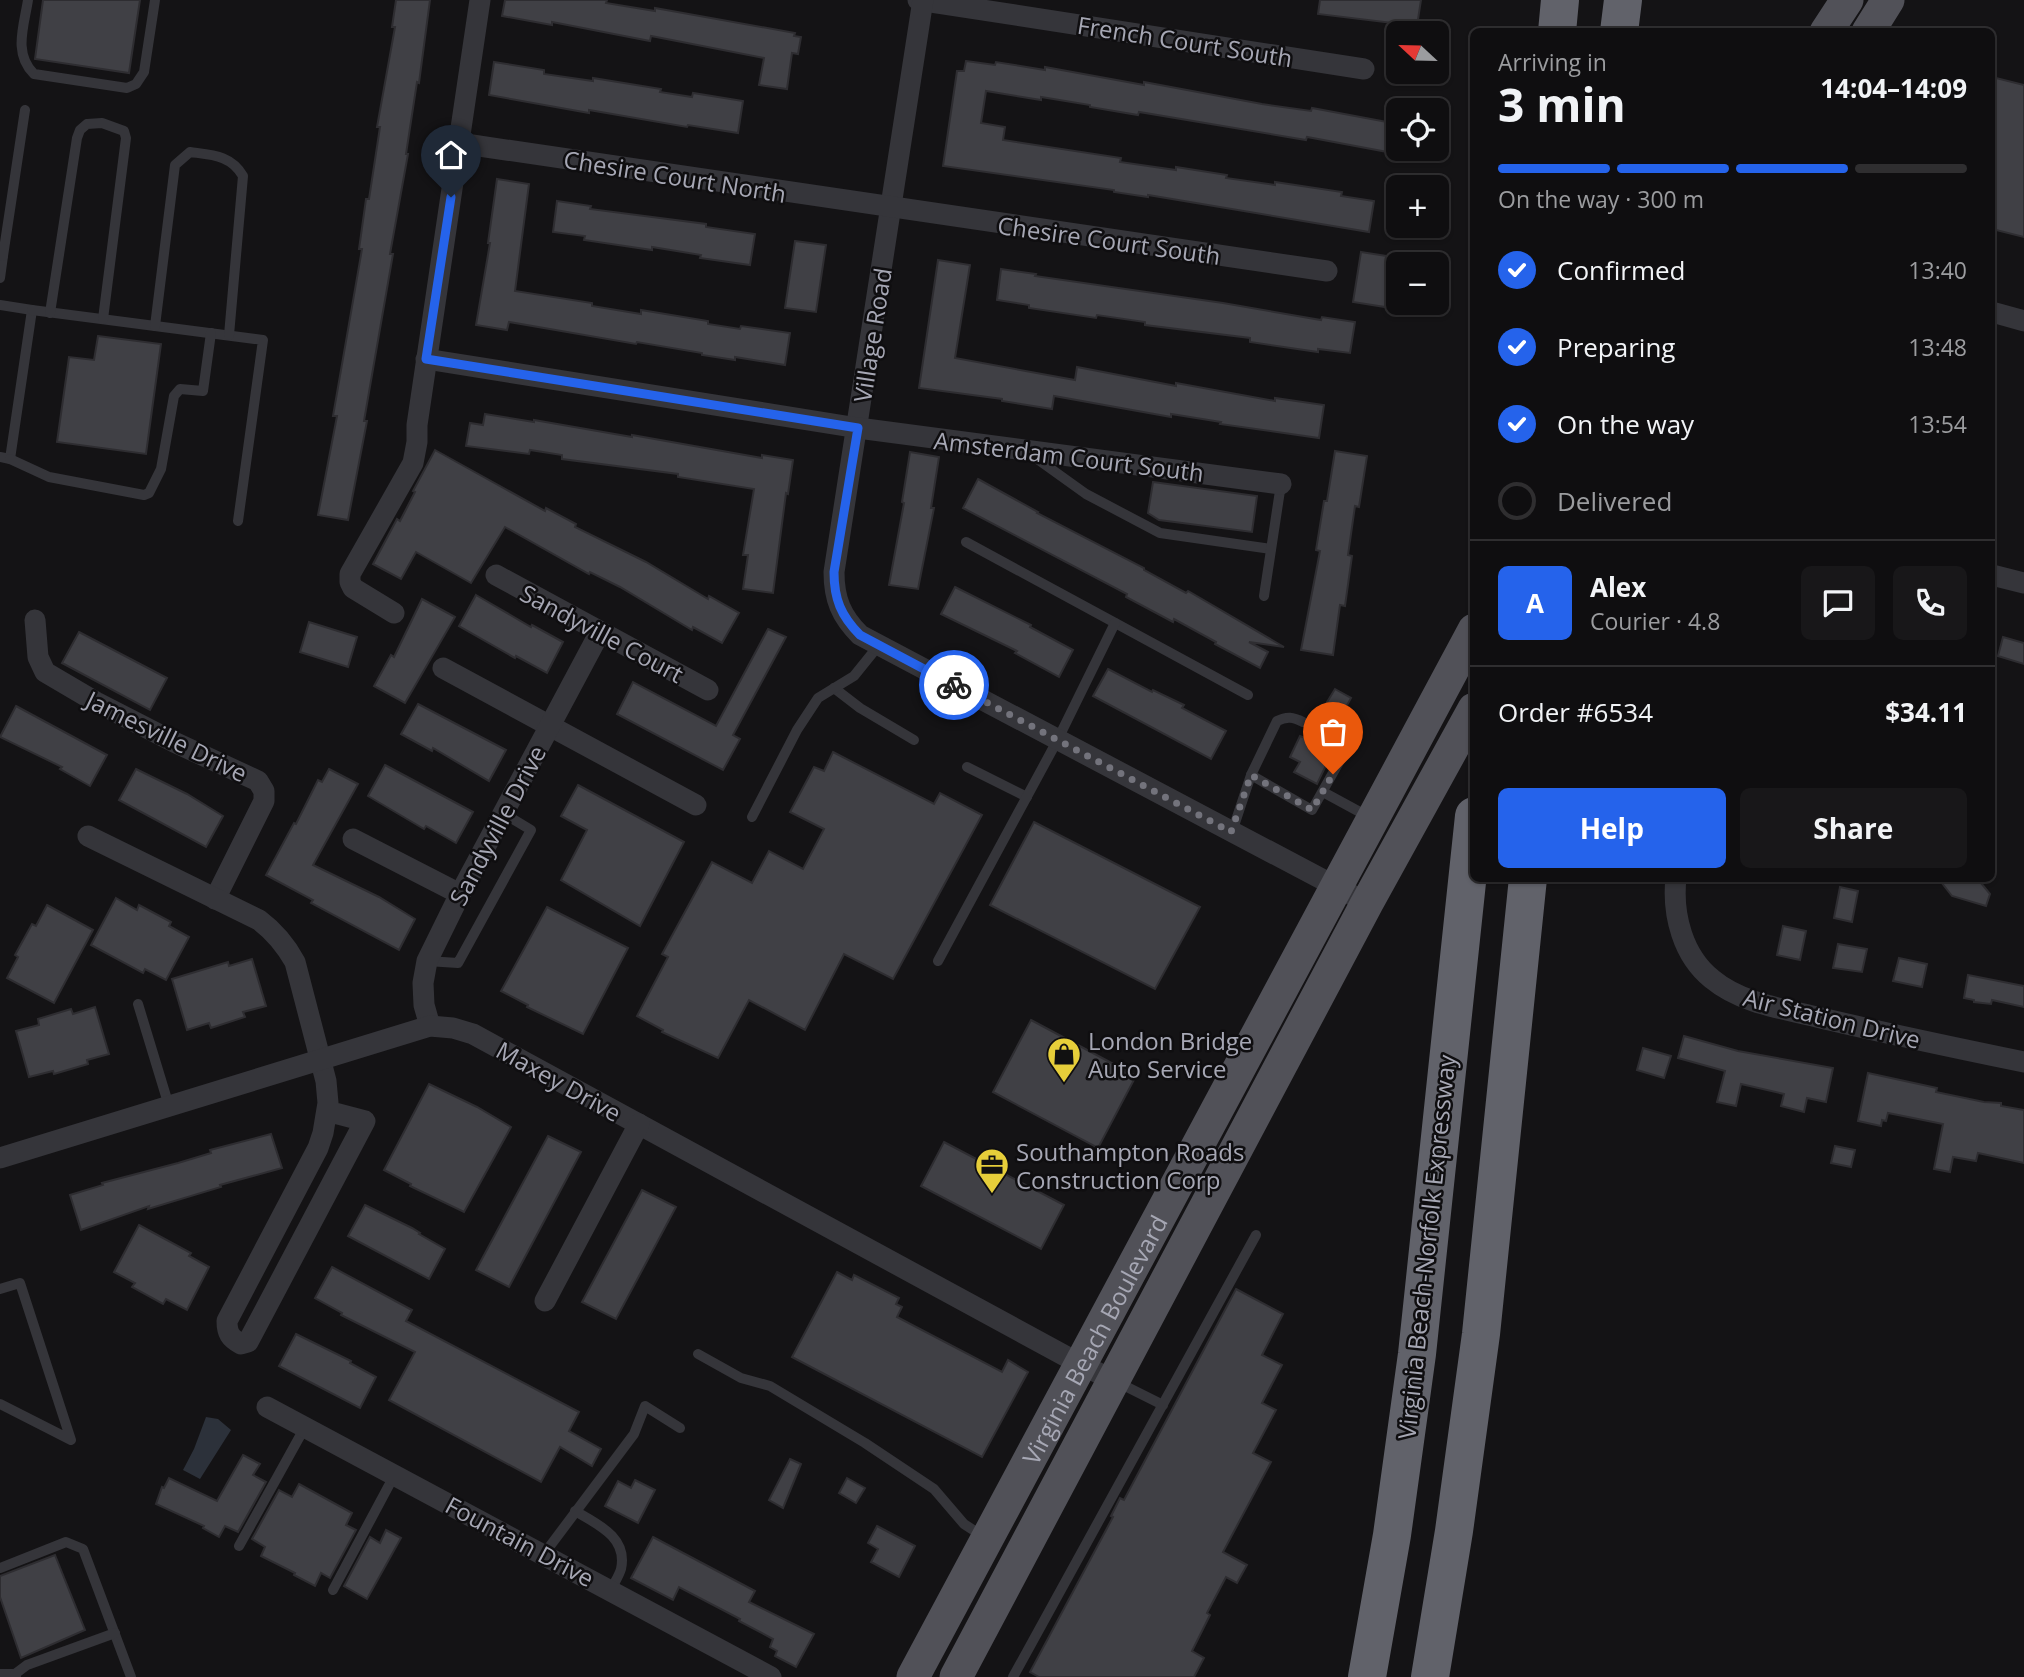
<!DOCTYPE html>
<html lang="en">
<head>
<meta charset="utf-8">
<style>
	:root { --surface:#0f0e10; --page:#181719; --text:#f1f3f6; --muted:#9b9c9f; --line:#2f2e30; --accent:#2563eb }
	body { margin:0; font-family:"Open Sans",sans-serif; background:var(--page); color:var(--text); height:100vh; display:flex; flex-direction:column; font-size:26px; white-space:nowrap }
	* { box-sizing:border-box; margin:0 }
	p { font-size:23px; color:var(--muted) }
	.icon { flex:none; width:38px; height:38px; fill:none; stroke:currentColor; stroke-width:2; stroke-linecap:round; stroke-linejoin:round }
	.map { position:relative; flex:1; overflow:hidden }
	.details { position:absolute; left:1470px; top:28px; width:525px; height:854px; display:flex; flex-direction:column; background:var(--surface); border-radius:10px; box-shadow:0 2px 5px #0004,0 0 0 2px var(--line) }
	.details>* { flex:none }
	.needle { width:46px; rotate:292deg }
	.fabs { position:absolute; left:1386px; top:21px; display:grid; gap:14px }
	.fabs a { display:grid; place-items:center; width:63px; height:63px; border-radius:10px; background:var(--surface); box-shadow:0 2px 5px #0004,0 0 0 2px var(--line); font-size:35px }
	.pin { position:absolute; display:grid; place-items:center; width:60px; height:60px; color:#fff; margin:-72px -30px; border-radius:50% 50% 50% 0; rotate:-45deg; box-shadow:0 0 7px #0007 }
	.pin .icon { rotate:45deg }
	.courier { position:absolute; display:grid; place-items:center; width:70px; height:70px; margin:-35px; border:5px solid #2563eb; border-radius:50%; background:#fff; color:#222; box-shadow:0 2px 9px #0007 }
	.overview em { font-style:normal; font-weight:700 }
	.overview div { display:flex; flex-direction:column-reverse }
	.overview { display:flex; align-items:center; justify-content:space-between; height:119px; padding:0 28px }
	h1 { font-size:46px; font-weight:700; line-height:52px }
	.bar { display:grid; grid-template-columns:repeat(4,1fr); gap:10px 7px; align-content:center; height:84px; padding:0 28px }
	.bar i { height:9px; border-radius:5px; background:var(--line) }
	.bar .selected { background:var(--accent) }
	.bar p { grid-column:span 4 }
	.line { display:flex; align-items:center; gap:18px; padding:0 28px; border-top:2px solid var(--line) }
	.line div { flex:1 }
	.round { display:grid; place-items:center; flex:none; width:74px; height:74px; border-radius:10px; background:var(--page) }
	ol { padding:0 28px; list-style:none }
	li { display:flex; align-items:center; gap:21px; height:77px }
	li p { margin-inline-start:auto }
	li .icon { padding:7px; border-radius:50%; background:var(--accent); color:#fff; stroke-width:4 }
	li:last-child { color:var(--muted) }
	li i { width:38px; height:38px; border:4px solid var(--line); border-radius:50% }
	.button { display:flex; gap:14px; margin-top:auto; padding:14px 28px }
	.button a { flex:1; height:80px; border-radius:10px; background:var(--accent); color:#fff; font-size:28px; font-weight:700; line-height:80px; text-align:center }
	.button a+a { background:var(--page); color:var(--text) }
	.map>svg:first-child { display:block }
	.water { fill:#2c313a }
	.building { fill:#404045; stroke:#2e2d31; stroke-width:2 }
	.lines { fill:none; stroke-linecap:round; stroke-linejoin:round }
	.service { stroke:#35353a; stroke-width:10 }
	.minor { stroke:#35353a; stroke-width:21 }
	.primary { stroke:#515158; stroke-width:33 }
	.motorway { stroke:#61626a; stroke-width:38 }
	.done { stroke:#73737c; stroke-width:7; stroke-dasharray:0 12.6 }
	.route { stroke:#2563eb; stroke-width:9 }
	.labels { text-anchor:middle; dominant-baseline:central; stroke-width:5; stroke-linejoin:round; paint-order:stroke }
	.street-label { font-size:24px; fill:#a6a7b4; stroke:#0f0e10 }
	.poi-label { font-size:24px; fill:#a6a7b4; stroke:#0f0e10; text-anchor:start }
</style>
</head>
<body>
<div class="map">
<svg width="2024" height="1677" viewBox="0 0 2024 1677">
	<rect width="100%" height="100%" fill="#141315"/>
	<!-- water -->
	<path class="water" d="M206,1417L218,1419L231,1430L200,1479L183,1470L194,1449Z"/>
	<!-- building -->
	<g class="building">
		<path d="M43,0H140L129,73L35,59Z"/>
		<path d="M396,0H430L419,83L417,82L406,154H408L390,254H393L364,421H367L348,520L318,515L337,416H333L362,249H359L366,199H369L380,127H377L395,27H392Z"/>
		<path d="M505,0H607L606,3L655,11V8L795,33L794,36L801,37L798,54L792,53L787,89L759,85L764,58L651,36L650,41L552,22V25L502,16Z"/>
		<path d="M1320,0H1421L1417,26L1318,14Z"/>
		<path d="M966,61L995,65L996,62L1045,70V67L1144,85V82L1262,104L1311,111L1312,108L1398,124V154L1307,137L1306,140L1139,112L1138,115L1090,107V105L1041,97V100L986,91L981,123L1005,127L1003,140L1121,158L1120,162L1176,170V167L1227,175L1226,178L1275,185V182L1342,192L1341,196L1374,201L1369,232L1148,195V197L1114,192V190L943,166L957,71H964Z"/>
		<path d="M494,62L544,70V74L593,81V78L661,89L660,92L692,97L693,93L743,101L738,133L688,125L687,127L589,110V113L489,95Z"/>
		<path d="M1992,77L2024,85V237L1992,229Z"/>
		<path d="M497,179L529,184L515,291L592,303V306L641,314V310L708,321V324L740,329L741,326L790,333L785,365L735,357V360L702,355V353L637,342L636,344L509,322L507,330L476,325L490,243H488Z"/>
		<path d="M557,201L591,206L590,209L706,224V227L755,234L750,265L700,258L701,255L652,247V250L584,240L585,236L553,232Z"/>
		<path d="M795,241L826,245L816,312L785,308Z"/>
		<path d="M1361,252L1393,257L1385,307L1353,302Z"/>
		<path d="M938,260L970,265L955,358L1075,380L1077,367L1176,386V383L1275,401V398L1324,405L1319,438L1220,424L1221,422L1171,414V417L1054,396L1052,409L1002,401V399L919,388Z"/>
		<path d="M1001,269L1036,274L1035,276L1223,303L1321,320L1322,317L1355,322L1350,353L1318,349V352L1250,342V338L1145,325V322L1097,315L1096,318L1029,308V305L997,300Z"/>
		<path d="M98,336L161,344L146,454L57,442L69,357L94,360Z"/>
		<path d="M485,414L534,422V420L632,437V435L762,458V455L793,460L788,494L786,493L773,593L743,589L748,555H743L754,489L678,477V474L562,459V455L530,450L529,454L466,446L470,423L483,425Z"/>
		<path d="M435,450L545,511L546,508L576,524L575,527L646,562L708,599L709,596L739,613L722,643L693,627L692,630L620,587L590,572L589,574L505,527L471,583L416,552L401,579L373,564L397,519L400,521L415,492L413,491Z"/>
		<path d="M1335,451L1367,456L1359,507L1355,506L1348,555L1352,556L1345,606L1340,605L1333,655L1301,650L1320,551L1316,550L1324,501H1327Z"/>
		<path d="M910,452L939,457L931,508H934L918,589L889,585L904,503L902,502Z"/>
		<path d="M978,479L1038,512L1037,513L1144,568V570L1186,593L1188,591L1284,647L1249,642L1268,652L1260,668L1215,644L1216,642L1174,619L1173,622L1126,597L1127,594L963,508Z"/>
		<path d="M1153,482L1257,496L1252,532L1159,520L1148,513Z"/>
		<path d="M955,587L1031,625L1030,627L1073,650L1059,677L1015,653L1017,651L941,614Z"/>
		<path d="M476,595L531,627L532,625L563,642L547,673L516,656L515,658L459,626Z"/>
		<path d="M422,599L455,617L405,703L374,686L391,655L394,657Z"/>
		<path d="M309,622L357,637L348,667L300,652Z"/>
		<path d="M768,629L786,637L733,735L740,739L723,770L617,714L633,682L716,726Z"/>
		<path d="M79,632L167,678L150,710L62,663Z"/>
		<path d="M2003,637L2024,643V664L1998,656Z"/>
		<path d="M1108,669L1152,692L1153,690L1184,705L1182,708L1226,731L1211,759L1093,696Z"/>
		<path d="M1335,689L1351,698L1339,720L1346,724L1317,784L1294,772L1300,762L1290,757L1300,736L1305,738Z"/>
		<path d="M418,704L506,750L489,781L433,748L432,751L401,734Z"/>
		<path d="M16,706L107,755L90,786L60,769L62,767L0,737Z"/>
		<path d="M833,752L934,804L940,793L982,815L893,979L844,954L805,1030L749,1000L718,1058L662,1032L663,1030L637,1016L668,957L662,954L712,862L752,883L769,851L803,869L824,829L790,812L814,767L824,771Z"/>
		<path d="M385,765L473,812L456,843L426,826L424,829L368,796Z"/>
		<path d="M136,769L187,794L223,816L206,847L119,800Z"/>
		<path d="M329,769L358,784L313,865L379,897L415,919L399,950L311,903L313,900L266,875L294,823L296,824L318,780L322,782Z"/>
		<path d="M578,785L684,842L640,926L561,880L587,830L561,816Z"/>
		<path d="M1034,822L1200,907L1155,989L990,905Z"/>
		<path d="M1938,878H1977L1990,894L1986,906L1952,896Z"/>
		<path d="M1840,887L1858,891L1852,922L1834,918Z"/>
		<path d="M116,898L137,910L139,905L171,922L169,926L189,937L166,980L145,969L143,973L91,945Z"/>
		<path d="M47,905L93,930L54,1003L7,978L18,957L15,955L32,924L36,926Z"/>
		<path d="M547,907L628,948L583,1034L527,1007L528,1005L501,991Z"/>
		<path d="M1783,926L1806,931L1800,960L1777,955Z"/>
		<path d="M1838,944L1867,949L1862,972L1833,968Z"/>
		<path d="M1899,958L1927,964L1922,987L1893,981Z"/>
		<path d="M252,959L266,1006L243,1012L245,1017L211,1028L209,1023L187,1030L172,979L228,962L229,966Z"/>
		<path d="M1968,975L2024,986V1007L1992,1000L1991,1004L1974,1002V1000L1964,998Z"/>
		<path d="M95,1007L109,1054L87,1060L88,1064L54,1074L53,1071L29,1077L16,1031L39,1025L38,1019L71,1009L73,1014Z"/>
		<path d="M1031,1020L1136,1076L1098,1148L993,1092Z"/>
		<path d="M1684,1036L1738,1051L1833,1068L1826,1102L1807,1098L1804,1112L1781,1106L1784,1094L1741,1084L1736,1106L1717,1102L1725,1071L1678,1058Z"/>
		<path d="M1643,1048L1671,1056L1664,1078L1637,1070Z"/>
		<path d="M1868,1073L1937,1088L1936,1092L1984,1102L2001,1103V1106L2024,1110V1163L1978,1153L1976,1161L1953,1157L1950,1172L1934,1169L1943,1124L1888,1113L1886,1121L1882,1120L1881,1126L1858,1121Z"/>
		<path d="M429,1084L477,1107L511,1127L464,1212L410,1186L411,1184L384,1170Z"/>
		<path d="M271,1134L282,1168L220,1185L221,1187L148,1209L149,1206L81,1230L70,1195L103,1185L102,1183L178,1163L211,1153L210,1150Z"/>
		<path d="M548,1136L581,1152L509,1287L476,1270Z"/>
		<path d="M944,1142L1064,1205L1041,1249L921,1186Z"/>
		<path d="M1835,1146L1855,1150L1851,1167L1831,1163Z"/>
		<path d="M642,1190L676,1207L616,1319L582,1302Z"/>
		<path d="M365,1205L412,1228L420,1233L419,1234L445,1249L429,1279L348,1236Z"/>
		<path d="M139,1225L191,1253L189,1256L209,1267L187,1310L166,1299L163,1304L132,1287L135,1283L114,1272Z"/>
		<path d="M332,1267L412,1310L406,1321L579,1412L569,1431L601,1449L592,1466L560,1447L541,1482L389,1400L415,1352L341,1315L342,1313L315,1298Z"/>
		<path d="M837,1272L852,1280L854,1275L899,1298L896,1304L902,1307L897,1317L1002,1372L1008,1360L1028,1372L982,1457L792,1357Z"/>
		<path d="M1236,1289L1283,1314L1262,1355L1282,1365L1262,1403L1276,1410L1253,1453L1271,1462L1223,1552L1247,1565L1237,1583L1226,1577L1207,1613L1210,1615L1192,1651L1204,1658L1194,1677H1039L1030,1672L1113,1517L1111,1516L1120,1498L1124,1500Z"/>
		<path d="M296,1334L351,1361L350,1363L376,1377L360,1408L279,1366Z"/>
		<path d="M243,1455L260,1464L253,1475L266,1482L238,1532L225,1526L219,1537L203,1528L204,1526L156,1504L162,1487L164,1488L169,1478L217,1501Z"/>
		<path d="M790,1459L801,1464L783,1508L769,1500Z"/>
		<path d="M847,1478L865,1488L856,1503L839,1493Z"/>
		<path d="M635,1480L655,1490L638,1523L605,1506L618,1481L631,1488Z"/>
		<path d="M299,1484L352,1513L346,1525L356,1530L330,1578L321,1573L315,1586L294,1575L295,1573L261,1556L265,1547L252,1539L279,1490L292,1497Z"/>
		<path d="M877,1526L915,1546L899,1577L871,1562L878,1549L868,1543Z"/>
		<path d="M386,1530L401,1538L367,1599L344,1586L370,1537L380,1543Z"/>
		<path d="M653,1537L755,1591L749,1602L814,1634L796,1667L775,1656L777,1651L770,1647L773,1639L739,1621L740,1619L679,1587L673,1600L631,1578Z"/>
		<path d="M55,1555L85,1630L21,1658L0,1597V1576Z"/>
	</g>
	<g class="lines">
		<!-- service -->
		<g class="service">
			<path d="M28,0C24,26 13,53 34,74L127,88L136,84L144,72L155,0"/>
			<path d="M0,256H3L0,278"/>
			<path d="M3,256L25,110"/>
			<path d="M0,305L32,310L10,459L0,457"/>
			<path d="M32,310L263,340L238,521"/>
			<path d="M50,313L77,138L80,130L87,124L102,123L124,131L126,138L103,319"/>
			<path d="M155,326L175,165L190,152C212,155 231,155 243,176L229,335"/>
			<path d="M1033,456L1086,494L1160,533L1271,549"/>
			<path d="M10,459L49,477L144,495L149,493L161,469L174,396L180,389L203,391L211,333"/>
			<path d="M966,542L1248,695"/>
			<path d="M1264,596L1281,484"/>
			<path d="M834,688L860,708L914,740"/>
			<path d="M967,767L1027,797"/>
			<path d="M1251,775L1312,810L1343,755"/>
			<path d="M1323,792L1369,817"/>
			<path d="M752,817L797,730L818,698L854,676L879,645"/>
			<path d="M1232,832L1251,775L1277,721C1287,716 1293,717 1303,722"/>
			<path d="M427,961L458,963L531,830L503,813"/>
			<path d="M938,961L1057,741L1115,623"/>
			<path d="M138,1004L169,1106"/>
			<path d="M0,1289L20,1283L71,1440L0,1404"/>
			<path d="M698,1354L741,1378L770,1386L865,1443L934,1489L964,1524L984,1537"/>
			<path d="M1117,1382L1163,1405"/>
			<path d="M575,1511C597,1524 628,1537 621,1569C619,1576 614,1583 611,1590"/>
			<path d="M239,1546L305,1427"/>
			<path d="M544,1554L634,1434L645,1406L680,1428"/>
			<path d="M0,1568L66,1542L83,1549L131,1677"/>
			<path d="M333,1590L395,1474"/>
			<path d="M0,1674H15L16,1677"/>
			<path d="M15,1674L27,1665L115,1633"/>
			<path d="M1013,1677L1256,1235"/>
		</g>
		<!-- minor -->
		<g class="minor">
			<path d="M918,0L1364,69"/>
			<path d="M923,0L834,572C834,599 841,616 860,635L1367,903"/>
			<path d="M459,143L1327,271"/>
			<path d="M1992,312L2024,321"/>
			<path d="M426,359L858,428L1281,484"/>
			<path d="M496,575L708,690"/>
			<path d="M1992,575L2024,583"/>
			<path d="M394,613L353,588L350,582V574L413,463L417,442V425L480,0"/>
			<path d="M35,620L38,657L45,672L96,702L174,742L258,781L264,791V801L215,899"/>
			<path d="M443,668L696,805"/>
			<path d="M88,836L259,920C275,932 285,944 295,962L326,1081L328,1103L323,1133L318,1148L227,1321C227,1333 230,1338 241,1344L248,1342L365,1121L327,1111"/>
			<path d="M353,839L460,894"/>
			<path d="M1676,878C1672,915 1683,956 1712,979C1742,1004 1785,1009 1821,1018C1889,1034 1956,1048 2024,1062"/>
			<path d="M430,1026L424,1005L423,983L427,961L460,894L600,632"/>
			<path d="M0,1158L430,1026L453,1028L473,1034L1080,1364L1115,1381"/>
			<path d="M545,1301L639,1124"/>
			<path d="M267,1407L771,1677"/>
		</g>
		<!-- primary -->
		<g class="primary">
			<path d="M1826,32L1847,0"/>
			<path d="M1868,32L1888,0"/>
			<path id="s1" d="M913,1677L1474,630"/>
			<path d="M956,1677L1367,903L1474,709"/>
		</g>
		<!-- motorway -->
		<g class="motorway">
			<path d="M1557,32L1560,0"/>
			<path d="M1619,32L1623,0"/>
			<path d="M1367,1677L1392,1535L1417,1354L1474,816"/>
			<path d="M1430,1677L1454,1531L1481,1334L1528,878"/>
		</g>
	</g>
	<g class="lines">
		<!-- done -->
		<path class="done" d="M954,685L1231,832L1251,775L1312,810L1333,774"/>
		<!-- route -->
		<path class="route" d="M451,197L426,359L858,428L834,572C834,599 841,616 860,635L954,685"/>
	</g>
	<!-- icons -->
	<defs>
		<g id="shop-pin" transform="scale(1.75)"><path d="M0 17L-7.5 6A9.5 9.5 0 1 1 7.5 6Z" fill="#e6ce3a" stroke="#0f0e10"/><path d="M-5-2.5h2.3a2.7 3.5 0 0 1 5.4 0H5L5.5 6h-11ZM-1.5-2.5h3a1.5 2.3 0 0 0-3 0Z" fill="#111"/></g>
		<g id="office-pin" transform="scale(1.75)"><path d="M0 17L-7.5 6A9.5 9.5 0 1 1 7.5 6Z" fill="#e6ce3a" stroke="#0f0e10"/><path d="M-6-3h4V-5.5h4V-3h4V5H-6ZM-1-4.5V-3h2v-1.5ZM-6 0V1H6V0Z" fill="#111"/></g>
	</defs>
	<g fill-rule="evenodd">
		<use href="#shop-pin" x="1064" y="1054"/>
		<use href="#office-pin" x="992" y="1165"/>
	</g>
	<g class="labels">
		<!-- street labels -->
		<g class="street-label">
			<text transform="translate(1185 41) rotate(9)">French Court South</text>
			<text transform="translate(675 176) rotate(9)">Chesire Court North</text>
			<text transform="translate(1109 240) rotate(8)">Chesire Court South</text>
			<text transform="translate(872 335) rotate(-81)">Village Road</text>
			<text transform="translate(1069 456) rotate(7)">Amsterdam Court South</text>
			<text transform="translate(602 633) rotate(28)">Sandyville Court</text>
			<text transform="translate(167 736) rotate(26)">Jamesville Drive</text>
			<text transform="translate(497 825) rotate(-62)">Sandyville Drive</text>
			<text transform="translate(1832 1018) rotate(14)">Air Station Drive</text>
			<text transform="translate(559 1081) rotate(29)">Maxey Drive</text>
			<text transform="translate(1426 1247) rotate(-84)">Virginia Beach-Norfolk Expressway</text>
			<text stroke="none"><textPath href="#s1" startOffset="383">Virginia Beach Boulevard</textPath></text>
			<text transform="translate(520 1541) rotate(28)">Fountain Drive</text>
		</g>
		<!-- poi labels -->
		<g class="poi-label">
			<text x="1088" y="1040">London Bridge<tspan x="1088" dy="28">Auto Service</tspan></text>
			<text x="1016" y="1151">Southampton Roads<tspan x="1016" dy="28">Construction Corp</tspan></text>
		</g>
	</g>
</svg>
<div class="fabs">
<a><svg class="needle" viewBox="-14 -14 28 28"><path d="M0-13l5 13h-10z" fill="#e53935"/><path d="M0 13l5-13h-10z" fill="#9b9c9f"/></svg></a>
<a><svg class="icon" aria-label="locate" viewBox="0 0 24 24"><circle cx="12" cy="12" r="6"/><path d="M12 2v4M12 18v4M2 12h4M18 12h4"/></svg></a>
<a>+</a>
<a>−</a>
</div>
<div class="pin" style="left:1333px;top:774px;background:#ea580c"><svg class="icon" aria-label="bag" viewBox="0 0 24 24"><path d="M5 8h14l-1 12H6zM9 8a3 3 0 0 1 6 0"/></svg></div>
<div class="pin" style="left:451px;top:197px;background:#1f2937"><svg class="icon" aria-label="home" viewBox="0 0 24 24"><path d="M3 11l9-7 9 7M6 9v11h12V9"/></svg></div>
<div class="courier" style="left:954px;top:685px"><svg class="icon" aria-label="bike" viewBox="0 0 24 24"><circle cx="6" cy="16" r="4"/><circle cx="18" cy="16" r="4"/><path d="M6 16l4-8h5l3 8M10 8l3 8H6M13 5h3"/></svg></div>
<section class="details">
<div class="overview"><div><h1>3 min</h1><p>Arriving in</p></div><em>14:04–14:09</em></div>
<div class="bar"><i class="selected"></i><i class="selected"></i><i class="selected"></i><i></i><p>On the way · 300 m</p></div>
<ol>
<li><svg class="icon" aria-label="check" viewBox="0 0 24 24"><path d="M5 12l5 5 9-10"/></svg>Confirmed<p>13:40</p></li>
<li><svg class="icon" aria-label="check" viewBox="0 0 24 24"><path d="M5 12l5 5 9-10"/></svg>Preparing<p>13:48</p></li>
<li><svg class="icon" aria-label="check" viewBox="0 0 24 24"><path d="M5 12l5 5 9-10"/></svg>On the way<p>13:54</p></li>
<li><i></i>Delivered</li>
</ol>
<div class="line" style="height:126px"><b class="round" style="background:var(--accent);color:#fff">A</b><div><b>Alex</b><p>Courier · 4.8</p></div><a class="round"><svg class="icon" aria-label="chat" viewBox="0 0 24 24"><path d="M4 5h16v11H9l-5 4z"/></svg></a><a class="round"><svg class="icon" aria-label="phone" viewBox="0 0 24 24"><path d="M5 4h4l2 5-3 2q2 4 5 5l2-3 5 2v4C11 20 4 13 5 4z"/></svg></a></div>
<div class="line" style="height:91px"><div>Order #6534</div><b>$34.11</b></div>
<div class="button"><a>Help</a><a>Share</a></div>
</section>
</div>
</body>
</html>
